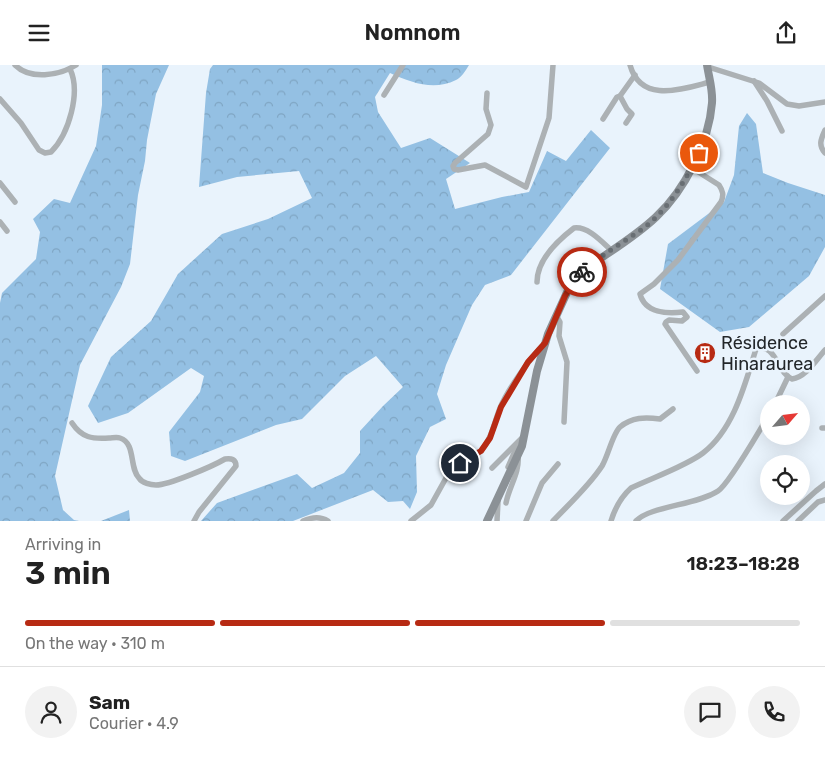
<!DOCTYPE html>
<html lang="en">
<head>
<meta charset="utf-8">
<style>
	:root { --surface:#fff; --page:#f2f2f2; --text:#222; --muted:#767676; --line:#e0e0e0; --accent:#b72a13 }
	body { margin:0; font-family:Rubik,sans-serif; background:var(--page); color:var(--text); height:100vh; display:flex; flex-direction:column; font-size:19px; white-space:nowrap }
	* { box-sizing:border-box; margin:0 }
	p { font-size:16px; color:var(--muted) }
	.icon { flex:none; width:28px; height:28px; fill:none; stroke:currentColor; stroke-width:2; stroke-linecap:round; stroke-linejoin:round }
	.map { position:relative; height:456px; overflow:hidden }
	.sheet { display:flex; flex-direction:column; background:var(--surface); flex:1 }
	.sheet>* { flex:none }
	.needle { width:32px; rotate:62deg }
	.tools { position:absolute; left:760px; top:330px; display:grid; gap:10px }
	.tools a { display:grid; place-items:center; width:50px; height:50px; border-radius:50%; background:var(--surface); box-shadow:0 5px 20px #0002; font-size:25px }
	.pin { position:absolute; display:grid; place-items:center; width:42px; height:42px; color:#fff; margin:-21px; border:2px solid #fff; border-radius:50%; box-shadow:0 1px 5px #0007 }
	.courier { position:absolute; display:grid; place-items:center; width:50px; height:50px; margin:-25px; border:4px solid #b72a13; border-radius:50%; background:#fff; color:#222; box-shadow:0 1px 6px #0007 }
	.overview em { font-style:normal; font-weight:600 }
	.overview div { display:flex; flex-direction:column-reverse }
	.overview { display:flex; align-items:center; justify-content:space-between; height:85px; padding:0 25px }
	h1 { font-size:32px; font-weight:600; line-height:38px }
	.bar { display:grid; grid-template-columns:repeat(4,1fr); gap:8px 5px; align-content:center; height:60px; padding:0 25px }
	.bar i { height:6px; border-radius:4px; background:var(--line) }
	.bar .on { background:var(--accent) }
	.bar p { grid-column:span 4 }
	.line { display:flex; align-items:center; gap:12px; padding:0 25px; border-top:1px solid var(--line) }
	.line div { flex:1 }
	.round { display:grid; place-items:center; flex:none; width:52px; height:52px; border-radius:26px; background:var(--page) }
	header { display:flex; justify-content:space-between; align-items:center; height:65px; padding:0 25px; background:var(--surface); font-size:22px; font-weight:600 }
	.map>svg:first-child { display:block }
	.forest { fill:url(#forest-crowns) }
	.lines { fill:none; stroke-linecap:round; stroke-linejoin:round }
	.street { stroke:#acb1b4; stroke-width:5.5 }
	.secondary { stroke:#8b9196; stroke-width:8 }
	.done { stroke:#686e73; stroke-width:5; stroke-dasharray:0 9 }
	.route { stroke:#b72a13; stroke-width:6 }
	.labels { text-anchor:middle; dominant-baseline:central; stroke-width:5; stroke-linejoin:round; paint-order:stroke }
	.poi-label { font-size:18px; fill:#222629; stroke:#e9f3fc; text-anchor:start }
</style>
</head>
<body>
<header><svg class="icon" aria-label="menu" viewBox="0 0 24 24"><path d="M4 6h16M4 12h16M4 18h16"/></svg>Nomnom<svg class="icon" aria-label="share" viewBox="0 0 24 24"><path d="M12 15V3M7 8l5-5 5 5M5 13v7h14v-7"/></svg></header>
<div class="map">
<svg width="825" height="456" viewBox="0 0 825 456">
	<defs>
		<pattern id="forest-crowns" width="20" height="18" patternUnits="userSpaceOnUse" patternTransform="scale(1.25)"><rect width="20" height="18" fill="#94c0e3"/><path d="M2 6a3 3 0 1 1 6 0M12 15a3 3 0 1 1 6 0" fill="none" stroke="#7fa5c3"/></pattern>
	</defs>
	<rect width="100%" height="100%" fill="#e9f3fc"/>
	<!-- forest -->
	<g class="forest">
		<path d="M102,0H169L156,29L147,75L145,96L138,130L130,199L121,222L80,300L55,411L63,445L74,455L79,456H0V238L2,228L36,194L40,167L33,154L54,134L70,138L96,81L102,40Z"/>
		<path d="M213,0H469C466,5 461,13 456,15C434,26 412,18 390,8L375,32L378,47L401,83L430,73L470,98L446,114L455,144L502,132L529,127L547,86L566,96L591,65L610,83L511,210L485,220L472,240L446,300L437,329L446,354L430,362L416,391L417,427L410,444L403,436L388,437L373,425L293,456H201L217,438L297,409L312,423L344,408L360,388V366L383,341L403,322L376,291L345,311L302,354L276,360L185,396L171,391L169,367L200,327L204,311L191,303L128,348L98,358L88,341L111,292L151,256L178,209L222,169L268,154L312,133L299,106L237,112L199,122L206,28L210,4Z"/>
		<path d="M747,48L756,59L763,108L788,118L825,130V182L809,211L749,262L720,267L660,224L668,179L724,137L734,110L739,61Z"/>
		<path d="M129,445L130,456H101Z"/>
	</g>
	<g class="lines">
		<!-- street -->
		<g class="street">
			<path d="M15,0C30,15 59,11 76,0"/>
			<path d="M630,0C641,39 682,24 710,17"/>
			<path d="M708,2L759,18L787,39L799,41L825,37"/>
			<path d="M754,16L767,36L782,66"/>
			<path d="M487,28L486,44L491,60L488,69L455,98L453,101L454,104L458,105L485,100L526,122L549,53L553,0"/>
			<path d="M384,30L403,0"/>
			<path d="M0,34L21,58L39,85L45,88L51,87C69,69 81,27 70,4"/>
			<path d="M603,54L617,32L620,31"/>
			<path d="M626,58L632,49L627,44L620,31L635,10"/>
			<path d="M825,65C821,74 818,80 825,88"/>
			<path d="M692,103L719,120C723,126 724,130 721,137L678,195L654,219L640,229C645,248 667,249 683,247L687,252L682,256L669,255L666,257L665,259L697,306"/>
			<path d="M0,118L15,137"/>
			<path d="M0,157L7,166"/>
			<path d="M537,217C537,195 557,176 574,163C588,161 602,177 612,186"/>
			<path d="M556,250L560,257L559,271L567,297L564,357"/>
			<path d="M783,269L825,231"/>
			<path d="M775,339L788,312"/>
			<path d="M72,358C82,373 92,374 109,373C112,373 117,372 120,373C136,378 129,403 139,413C142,418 151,420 156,420C169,420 213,401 225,394C231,393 236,394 236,401L199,447L194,456"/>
			<path d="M822,363H825"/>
			<path d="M508,402L518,379"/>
			<path d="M492,403L524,371"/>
			<path d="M506,438C509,422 520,407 518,391"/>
			<path d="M303,456C312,452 320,451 328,456"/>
			<path d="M411,456L431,440L451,404L481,386C492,373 494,358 500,343C508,324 530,293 545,278"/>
			<path d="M497,456L498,436"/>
			<path d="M526,456L542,418L558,399"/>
			<path d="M553,456C569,439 589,421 602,401C608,391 613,368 620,362C632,352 645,352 660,354L673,344"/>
			<path d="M611,456C615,443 621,432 631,423C652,413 686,401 703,388C734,364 745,319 756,284C776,277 777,308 792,314C806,312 816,295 825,285"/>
			<path d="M636,456C650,441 697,440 718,426C730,418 760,364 769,350"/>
			<path d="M783,456L816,426L825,419"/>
			<path d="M798,456L818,437L825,435"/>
		</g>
		<!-- secondary -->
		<path class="secondary" d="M487,456L522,381L537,306L548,269L569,223L575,214L585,204C609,187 635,172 656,152C685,125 709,77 712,38C713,25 709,13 707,0"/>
	</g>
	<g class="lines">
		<!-- done -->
		<path class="done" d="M582,207C601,190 624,177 645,162C669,143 686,115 699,88"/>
		<!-- route -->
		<path class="route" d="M460,398L481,386L490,373L501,342L528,297L545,278L565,231L575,214L582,207"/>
	</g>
	<!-- icons -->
	<defs>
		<g id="building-disc" transform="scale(1.125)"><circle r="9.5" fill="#b72a13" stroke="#e9f3fc"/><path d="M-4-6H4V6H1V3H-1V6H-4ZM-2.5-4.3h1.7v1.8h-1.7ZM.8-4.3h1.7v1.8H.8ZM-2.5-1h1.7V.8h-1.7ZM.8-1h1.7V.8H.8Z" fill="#fff"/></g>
	</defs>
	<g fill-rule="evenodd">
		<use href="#building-disc" x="705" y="288"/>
	</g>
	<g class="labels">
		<!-- poi labels -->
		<g class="poi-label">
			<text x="721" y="278">Résidence<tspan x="721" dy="21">Hinaraurea</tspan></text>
		</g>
	</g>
</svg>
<div class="tools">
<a><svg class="needle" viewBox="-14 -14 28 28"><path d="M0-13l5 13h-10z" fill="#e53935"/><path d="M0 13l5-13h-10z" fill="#767676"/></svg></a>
<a><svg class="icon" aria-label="locate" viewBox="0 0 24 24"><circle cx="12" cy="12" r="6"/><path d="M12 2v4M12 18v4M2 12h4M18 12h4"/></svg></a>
</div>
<div class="pin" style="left:699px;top:88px;background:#ea580c"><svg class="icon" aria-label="bag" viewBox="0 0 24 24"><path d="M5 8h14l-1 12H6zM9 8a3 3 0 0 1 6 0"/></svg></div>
<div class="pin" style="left:460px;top:398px;background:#1f2937"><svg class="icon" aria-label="home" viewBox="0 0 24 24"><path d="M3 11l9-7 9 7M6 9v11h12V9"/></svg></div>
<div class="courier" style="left:582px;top:207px"><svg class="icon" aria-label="bike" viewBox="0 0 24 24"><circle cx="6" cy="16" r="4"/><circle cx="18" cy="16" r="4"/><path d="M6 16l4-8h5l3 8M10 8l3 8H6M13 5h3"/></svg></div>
</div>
<section class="sheet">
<div class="overview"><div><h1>3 min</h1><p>Arriving in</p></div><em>18:23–18:28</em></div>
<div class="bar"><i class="on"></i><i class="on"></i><i class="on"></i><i></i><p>On the way · 310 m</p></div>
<div class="line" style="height:90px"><a class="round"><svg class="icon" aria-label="person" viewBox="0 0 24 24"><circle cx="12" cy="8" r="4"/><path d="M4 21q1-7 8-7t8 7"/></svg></a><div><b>Sam</b><p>Courier · 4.9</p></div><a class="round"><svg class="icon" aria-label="chat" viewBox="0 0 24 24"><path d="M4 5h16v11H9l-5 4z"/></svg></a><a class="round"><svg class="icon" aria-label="phone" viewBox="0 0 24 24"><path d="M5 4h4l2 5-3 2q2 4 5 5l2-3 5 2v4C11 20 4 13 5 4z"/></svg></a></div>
</section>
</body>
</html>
